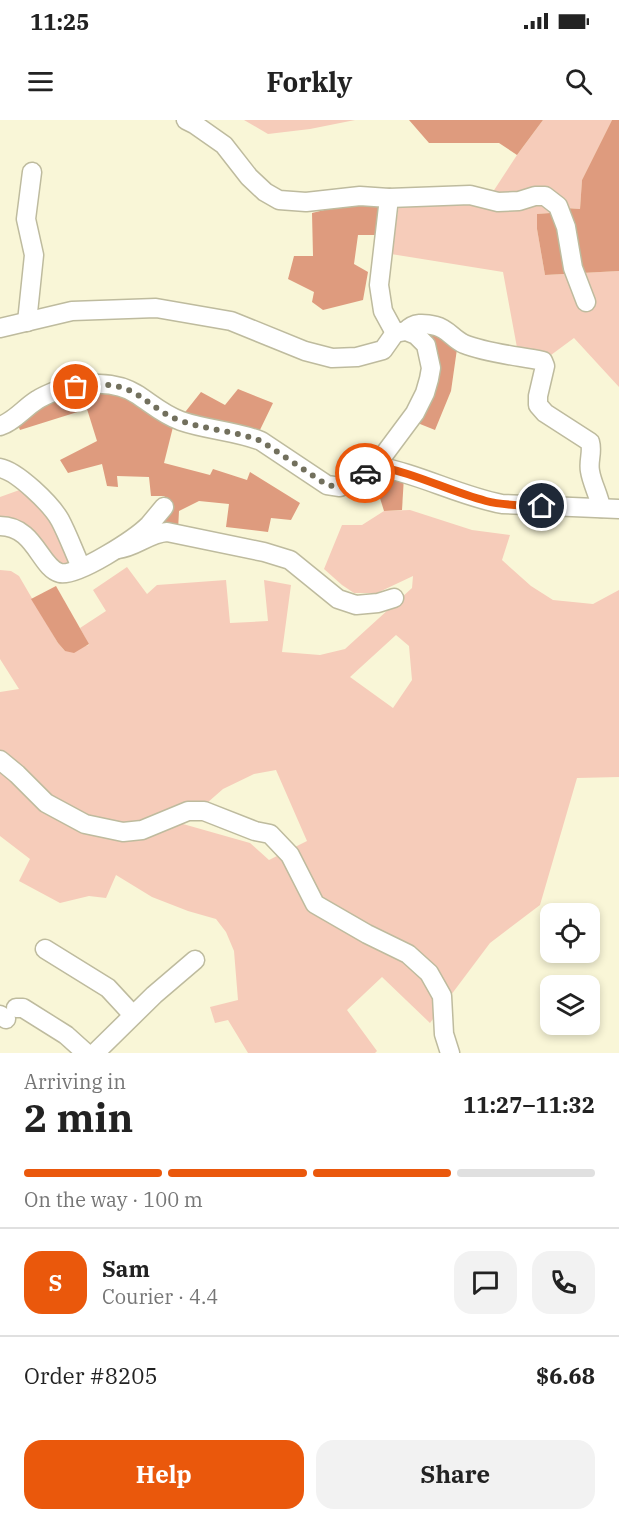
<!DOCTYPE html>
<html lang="en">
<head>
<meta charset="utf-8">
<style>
	:root { --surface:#fff; --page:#f2f2f2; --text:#222; --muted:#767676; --line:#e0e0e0; --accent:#ea580c }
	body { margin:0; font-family:"IBM Plex Serif",serif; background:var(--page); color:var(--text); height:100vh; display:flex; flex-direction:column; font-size:22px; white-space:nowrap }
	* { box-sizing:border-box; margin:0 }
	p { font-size:20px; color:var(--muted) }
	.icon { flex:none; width:33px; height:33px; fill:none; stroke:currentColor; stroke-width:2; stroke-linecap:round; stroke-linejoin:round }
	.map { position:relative; height:933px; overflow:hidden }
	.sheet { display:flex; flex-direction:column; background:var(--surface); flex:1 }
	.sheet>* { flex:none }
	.buttons { position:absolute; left:540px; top:783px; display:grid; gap:12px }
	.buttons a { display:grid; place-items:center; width:60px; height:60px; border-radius:12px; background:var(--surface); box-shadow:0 3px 9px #0003; font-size:30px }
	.pin { position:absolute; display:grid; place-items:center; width:51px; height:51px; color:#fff; margin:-26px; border:3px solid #fff; border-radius:50%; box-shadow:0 2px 6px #0007 }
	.courier { position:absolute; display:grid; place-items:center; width:60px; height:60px; margin:-30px; border:4px solid #ea580c; border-radius:50%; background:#fff; color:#222; box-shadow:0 2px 8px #0007 }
	.head em { font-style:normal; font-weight:700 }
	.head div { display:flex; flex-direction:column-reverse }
	.head { display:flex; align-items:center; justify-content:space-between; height:102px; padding:0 24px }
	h1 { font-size:39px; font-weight:700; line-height:45px }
	.bar { display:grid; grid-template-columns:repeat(4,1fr); gap:9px 6px; align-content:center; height:72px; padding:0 24px }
	.bar i { height:8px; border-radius:4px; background:var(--line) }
	.bar .selected { background:var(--accent) }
	.bar p { grid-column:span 4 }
	.line { display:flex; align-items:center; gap:15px; padding:0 24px; border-top:2px solid var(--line) }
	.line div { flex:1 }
	.round { display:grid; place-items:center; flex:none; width:63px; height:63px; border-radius:18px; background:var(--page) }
	.primary-button { display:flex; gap:12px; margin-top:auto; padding:12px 24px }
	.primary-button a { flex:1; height:69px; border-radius:18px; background:var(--accent); color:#fff; font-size:24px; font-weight:700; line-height:69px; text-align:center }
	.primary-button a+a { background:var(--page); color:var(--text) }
	.status { display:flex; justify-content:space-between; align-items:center; height:42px; padding:0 30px; background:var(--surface); direction:ltr }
	.status svg { height:16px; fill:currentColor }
	header { display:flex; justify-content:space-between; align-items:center; height:78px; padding:0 24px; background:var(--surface); font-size:27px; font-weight:700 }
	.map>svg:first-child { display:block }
	.green { fill:#f6ccba; fill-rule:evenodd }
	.forest { fill:#de9b7e }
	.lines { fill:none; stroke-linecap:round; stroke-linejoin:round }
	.minor-casing { stroke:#bebb9e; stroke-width:21 }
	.minor { stroke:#fff; stroke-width:18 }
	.done { stroke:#72705d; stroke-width:6; stroke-dasharray:0 10.8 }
	.route { stroke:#ea580c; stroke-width:8 }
</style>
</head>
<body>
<div class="status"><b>11:25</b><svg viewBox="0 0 49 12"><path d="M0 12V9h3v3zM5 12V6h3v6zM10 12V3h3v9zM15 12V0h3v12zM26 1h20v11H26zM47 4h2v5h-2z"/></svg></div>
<header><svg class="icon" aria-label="menu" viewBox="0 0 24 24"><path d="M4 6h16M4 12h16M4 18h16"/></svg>Forkly<svg class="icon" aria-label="search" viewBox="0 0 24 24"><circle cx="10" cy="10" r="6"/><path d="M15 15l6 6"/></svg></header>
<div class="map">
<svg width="619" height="933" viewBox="0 0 619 933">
	<rect width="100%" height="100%" fill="#f9f6d7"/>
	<!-- green -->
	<g class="green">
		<path d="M244,0H355L310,9L268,14Z"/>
		<path d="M543,0H612L582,60L580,89L566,88L550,93L537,94V109L545,155L619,151V267L574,218L551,235L518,233L503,152L391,134L399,85L485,84L517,35Z"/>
		<path d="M25,368L54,398L71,444L61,450L0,400V377Z"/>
		<path d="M410,390L472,410L510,415L502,440L531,466L553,480L593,484L619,470V657L577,658L540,785L490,823L430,903L382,857L347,890L377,931L375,933H248L228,900L215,903L210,887L238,880L234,831L226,812L216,799L188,791L152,777L116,755L106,778L89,776L60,783L19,761L30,739L0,716V572L19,569L0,539V450L11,451L19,456L58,523L65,531L89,525L80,508L106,491L93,470L127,447L147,474L157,465L226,460L230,503L268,501L264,460L291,465L282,532L320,535L345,529L412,468L413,456L377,473H354L342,465L324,449L342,405H362L384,391ZM396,515L409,526L412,560L393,588L350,557ZM276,650L307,721L269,740L250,723L183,704L223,669L254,654Z"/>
	</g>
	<!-- forest -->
	<g class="forest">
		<path d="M409,0H543L517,35L499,23H429Z"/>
		<path d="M612,0H619V151L545,155L537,109V94L550,93L566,88L580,89L582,60Z"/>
		<path d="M369,79L379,82L381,115H358L354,144L368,152L363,180L323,190L312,182L314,172L288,159L294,136H313L312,93Z"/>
		<path d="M429,208L457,229L451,271L435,310L415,302L426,282L424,215Z"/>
		<path d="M238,269L273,283L258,314L182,296L201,272L225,285Z"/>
		<path d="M84,270L126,274L174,303L164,343L210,355L213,349L247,360L250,352L300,383L291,400L271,398L268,412L226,407L229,384L199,381L179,391L178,410L158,409L169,381L164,376H151L149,357L117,356L118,367L107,366L102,344L68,353L60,340L97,321L87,289L20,310L17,303L41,284Z"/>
		<path d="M382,354L404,356L402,390L384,391L373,356Z"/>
		<path d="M56,466L89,524L74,533L65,531L58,523L31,479Z"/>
	</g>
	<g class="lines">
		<!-- minor casing -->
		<g class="minor-casing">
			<g id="minor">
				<path d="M186,0L194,4L224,25L249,57L265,72L279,80L306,82L360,76L389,78L470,75L498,82L519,81L535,76H545L558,86L566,107L573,148L586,182"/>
				<path d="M389,78L379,165L383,191L395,213"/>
				<path d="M27,202L34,135L26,99L32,52"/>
				<path d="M0,208L72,191L156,188L231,201L305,231L332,238L357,237L383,230L395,213"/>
				<path d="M406,211C414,202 424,203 436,206C448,209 453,219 464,224C486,233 518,236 543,241L545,246L538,276V285L545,293L590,322C593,332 588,341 590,351C592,364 599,375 601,388"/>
				<path d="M0,306C15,301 24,288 37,280C43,276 51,273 58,270C83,262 116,260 138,275C153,285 164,295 181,301C207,310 236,311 261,321L327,365L340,367L355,361L362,356L383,336L415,293L425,273L429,259L431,248L426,225L416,215L406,211L395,213"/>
				<path d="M375,346C418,353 459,376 502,384L619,389"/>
				<path d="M0,348C17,351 51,384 60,400C68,415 74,432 81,447"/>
				<path d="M0,406C35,406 40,448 60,453C77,457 136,418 149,405C154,399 159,393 164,387"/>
				<path d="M118,429C136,427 149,413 167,412L264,432L290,440L338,479L356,485L378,483L394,478"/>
				<path d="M0,640L17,654L46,683L85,704L123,712L142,710L188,691H204L255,711L270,714L290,735L315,784L367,814L408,834L429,853L442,876L444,914L450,933"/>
				<path d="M45,829L108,868L133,895"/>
				<path d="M16,888H23L66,915L86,933"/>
				<path d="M0,895L6,899"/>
				<path d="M95,933L154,875L195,840"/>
			</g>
		</g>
		<!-- minor -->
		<use href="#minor" class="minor"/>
	</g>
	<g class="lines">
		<!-- done -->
		<path class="done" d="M76,267C97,263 120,263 138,275C153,285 164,295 181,301C207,310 236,311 261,321L327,365L340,367L355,361L365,353"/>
		<!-- route -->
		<path class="route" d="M365,353L375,346C413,352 448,371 486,381C504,386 523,385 542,386"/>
	</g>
</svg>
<div class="buttons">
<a><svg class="icon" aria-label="locate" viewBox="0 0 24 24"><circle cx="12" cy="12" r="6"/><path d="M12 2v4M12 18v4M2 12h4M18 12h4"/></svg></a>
<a><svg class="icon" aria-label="layers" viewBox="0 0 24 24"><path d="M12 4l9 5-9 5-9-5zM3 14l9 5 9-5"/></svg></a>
</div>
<div class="pin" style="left:76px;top:267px;background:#ea580c"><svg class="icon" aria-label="bag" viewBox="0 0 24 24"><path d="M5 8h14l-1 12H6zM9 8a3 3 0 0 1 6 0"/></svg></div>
<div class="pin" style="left:542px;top:386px;background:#1f2937"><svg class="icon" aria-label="home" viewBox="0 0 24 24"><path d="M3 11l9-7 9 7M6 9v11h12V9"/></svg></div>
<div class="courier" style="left:365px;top:353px"><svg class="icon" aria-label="car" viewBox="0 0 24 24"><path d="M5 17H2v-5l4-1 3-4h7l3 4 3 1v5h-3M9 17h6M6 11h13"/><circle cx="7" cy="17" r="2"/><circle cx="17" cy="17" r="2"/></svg></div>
</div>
<section class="sheet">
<div class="head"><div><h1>2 min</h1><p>Arriving in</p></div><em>11:27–11:32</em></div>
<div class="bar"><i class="selected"></i><i class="selected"></i><i class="selected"></i><i></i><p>On the way · 100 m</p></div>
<div class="line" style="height:108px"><b class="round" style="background:var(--accent);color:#fff">S</b><div><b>Sam</b><p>Courier · 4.4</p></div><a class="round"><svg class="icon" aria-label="chat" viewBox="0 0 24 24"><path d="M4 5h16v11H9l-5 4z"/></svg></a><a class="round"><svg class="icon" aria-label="phone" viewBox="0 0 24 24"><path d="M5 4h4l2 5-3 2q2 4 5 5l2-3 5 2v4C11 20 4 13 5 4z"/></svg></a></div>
<div class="line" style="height:78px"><div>Order #8205</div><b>$6.68</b></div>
<div class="primary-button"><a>Help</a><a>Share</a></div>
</section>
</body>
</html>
